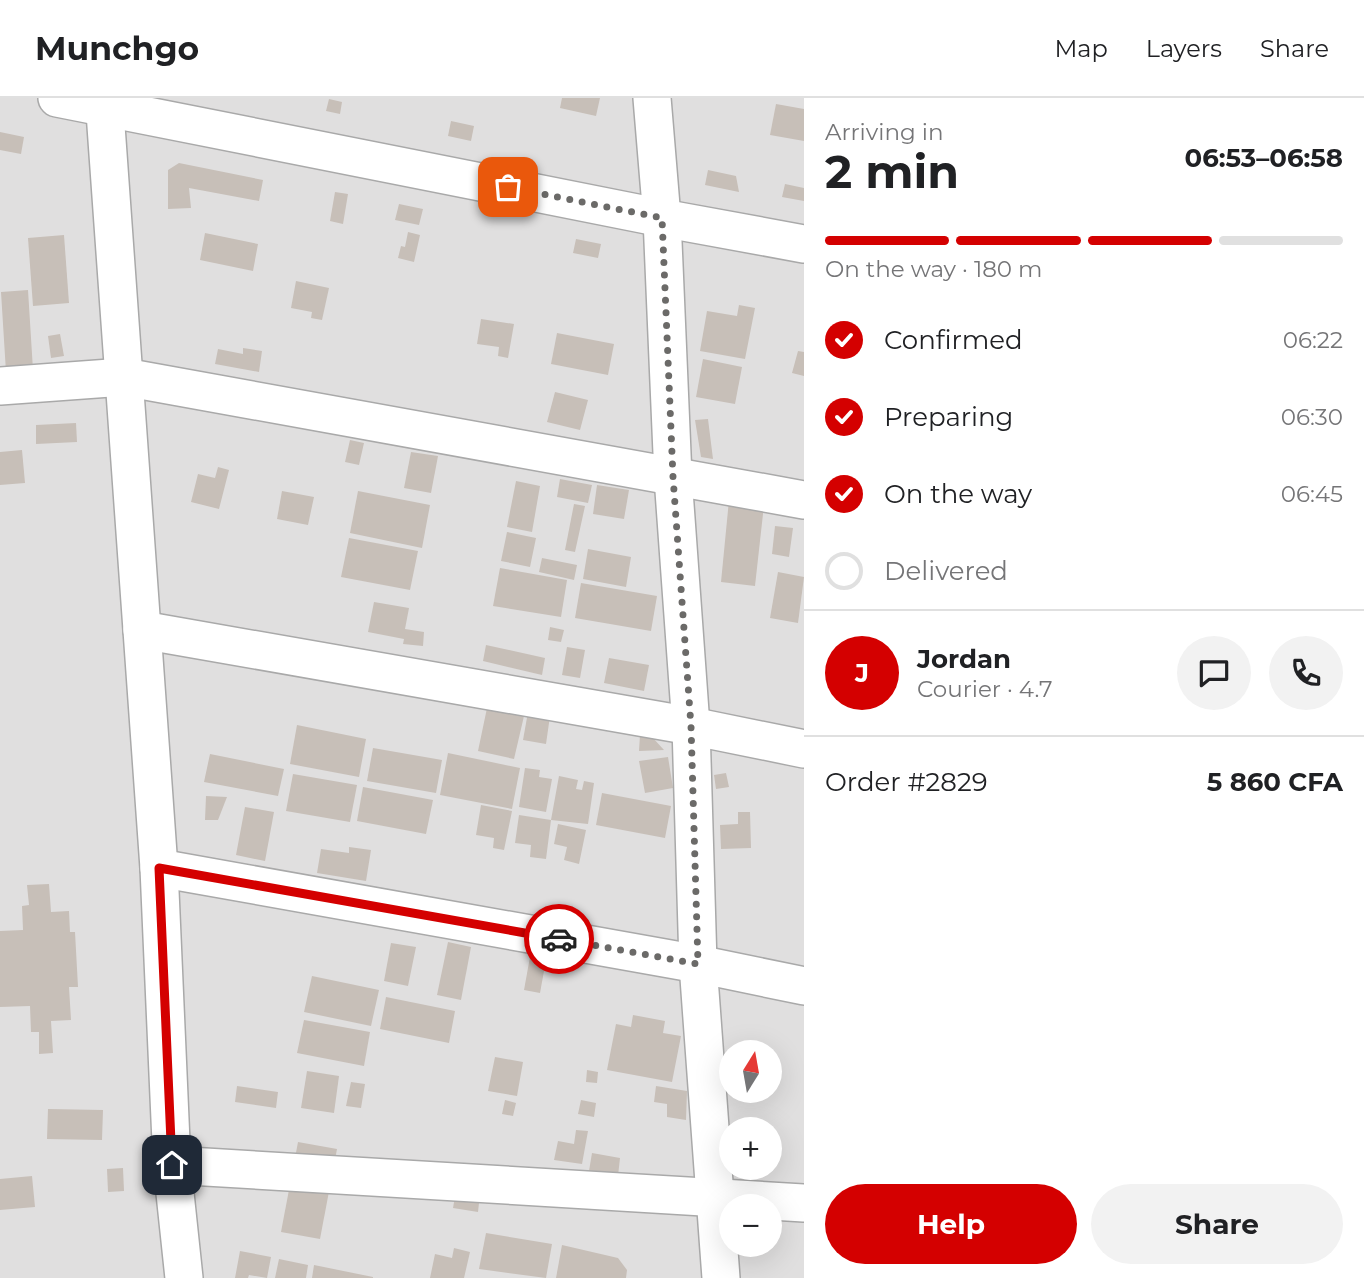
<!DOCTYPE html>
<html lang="en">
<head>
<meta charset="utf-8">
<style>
	:root { --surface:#fff; --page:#f2f2f2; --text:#202124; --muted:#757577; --line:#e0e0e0; --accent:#d40000 }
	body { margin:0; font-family:Montserrat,sans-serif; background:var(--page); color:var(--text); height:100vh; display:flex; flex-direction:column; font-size:26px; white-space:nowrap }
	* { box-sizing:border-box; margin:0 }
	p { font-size:23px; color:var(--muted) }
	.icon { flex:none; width:38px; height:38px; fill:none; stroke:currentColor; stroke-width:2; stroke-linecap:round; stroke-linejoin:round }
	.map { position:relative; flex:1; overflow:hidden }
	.panel { display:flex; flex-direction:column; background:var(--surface); width:560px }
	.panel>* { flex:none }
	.needle { width:46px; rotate:11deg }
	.fabs { position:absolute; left:719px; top:942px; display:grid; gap:14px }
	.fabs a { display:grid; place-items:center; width:63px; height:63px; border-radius:50%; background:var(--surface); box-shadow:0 7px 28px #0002; font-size:35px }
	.pin { position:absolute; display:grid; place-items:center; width:60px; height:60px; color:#fff; margin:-30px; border-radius:14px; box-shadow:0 4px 10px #0006 }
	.courier { position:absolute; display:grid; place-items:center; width:70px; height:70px; margin:-35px; border:5px solid #d40000; border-radius:50%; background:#fff; color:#222; box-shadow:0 2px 9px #0007 }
	.headline em { font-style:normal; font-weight:700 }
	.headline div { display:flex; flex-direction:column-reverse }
	.headline { display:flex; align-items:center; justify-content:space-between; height:119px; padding:0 21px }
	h1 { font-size:46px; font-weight:700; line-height:52px }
	.bar { display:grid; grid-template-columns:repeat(4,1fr); gap:10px 7px; align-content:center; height:84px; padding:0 21px }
	.bar i { height:9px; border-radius:5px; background:var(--line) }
	.bar .current { background:var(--accent) }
	.bar p { grid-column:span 4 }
	.line { display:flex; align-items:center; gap:18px; padding:0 21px; border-top:2px solid var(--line) }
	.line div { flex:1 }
	.round { display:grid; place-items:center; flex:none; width:74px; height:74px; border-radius:37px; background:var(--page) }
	ol { padding:0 21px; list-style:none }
	li { display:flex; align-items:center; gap:21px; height:77px }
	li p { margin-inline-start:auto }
	li .icon { padding:7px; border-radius:50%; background:var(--accent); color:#fff; stroke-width:4 }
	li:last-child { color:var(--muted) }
	li i { width:38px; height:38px; border:4px solid var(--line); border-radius:50% }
	.button { display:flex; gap:14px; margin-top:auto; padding:14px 21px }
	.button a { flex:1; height:80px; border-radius:42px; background:var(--accent); color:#fff; font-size:28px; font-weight:700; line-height:80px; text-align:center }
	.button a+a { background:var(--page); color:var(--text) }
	header { display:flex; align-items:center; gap:42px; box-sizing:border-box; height:98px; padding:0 35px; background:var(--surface); border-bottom:2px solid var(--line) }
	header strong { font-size:33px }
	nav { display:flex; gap:38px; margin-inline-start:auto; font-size:24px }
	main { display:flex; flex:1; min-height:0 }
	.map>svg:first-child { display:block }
	.residential { fill:#e0dfdf; fill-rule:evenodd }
	.building { fill:#c7bfb8 }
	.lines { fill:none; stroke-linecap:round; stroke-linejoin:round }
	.minor-casing { stroke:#a9a9a9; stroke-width:40 }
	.minor { stroke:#fff; stroke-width:37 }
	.done { stroke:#6b6a68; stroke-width:7; stroke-dasharray:0 12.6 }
	.route { stroke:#d40000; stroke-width:9 }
</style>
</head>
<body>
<header>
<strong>Munchgo</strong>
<nav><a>Map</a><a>Layers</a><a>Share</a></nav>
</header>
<main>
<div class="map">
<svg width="804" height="1180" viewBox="0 0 804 1180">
	<rect width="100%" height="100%" fill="#f2efe9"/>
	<!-- residential -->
	<path class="residential" d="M0,0H804V1180H0ZM732,954H770V992H732ZM732,1031H770V1069H732ZM732,1108H770V1146H732Z"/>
	<!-- building -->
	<g class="building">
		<path d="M562,0H600L596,18L560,10Z"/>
		<path d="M329,1L342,4L340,16L326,13Z"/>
		<path d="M776,6L804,11V43L770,37Z"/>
		<path d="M451,23L474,28L471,43L448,38Z"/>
		<path d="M0,34L24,39L21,56L0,52Z"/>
		<path d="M179,65L263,82L259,103L189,90L191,110L168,111V72Z"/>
		<path d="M708,72L736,78L739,94L705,87Z"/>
		<path d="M785,86L804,90V103L782,99Z"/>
		<path d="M335,94L348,96L343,126L330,123Z"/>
		<path d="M399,106L423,111L419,127L395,122Z"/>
		<path d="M408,134L420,137L414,164L398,160L401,148L405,149Z"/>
		<path d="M205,135L258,146L253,173L200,162Z"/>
		<path d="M64,137L69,205L33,208L28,140Z"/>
		<path d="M576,141L601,146L598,160L573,155Z"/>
		<path d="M296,183L329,190L322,222L311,220L312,214L291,210Z"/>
		<path d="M28,192L33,272L6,274L1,194Z"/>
		<path d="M739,207L755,210L745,261L700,253L707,213L737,218Z"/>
		<path d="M481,221L514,226L508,260L498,258L499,249L477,246Z"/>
		<path d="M557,235L614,246L608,277L551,266Z"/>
		<path d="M60,236L64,258L51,260L48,238Z"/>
		<path d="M243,250L262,253L259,274L215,266L218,251L243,256Z"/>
		<path d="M798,253L804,254V278L792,275Z"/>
		<path d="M703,261L742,269L735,306L696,299Z"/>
		<path d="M555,294L588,302L580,332L547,324Z"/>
		<path d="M708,321L713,361L701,359L695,322Z"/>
		<path d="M76,325L77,344L36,346V327Z"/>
		<path d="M350,342L364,345L359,367L345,364Z"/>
		<path d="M22,352L25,385L0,387V354Z"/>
		<path d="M411,354L438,358L431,395L404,390Z"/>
		<path d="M218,369L229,372L219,411L191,404L198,376L215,380Z"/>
		<path d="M560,381L592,387L588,405L557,399Z"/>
		<path d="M516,383L540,388L532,434L507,429Z"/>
		<path d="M597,387L629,392L624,421L593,416Z"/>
		<path d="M282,393L314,399L308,427L277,421Z"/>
		<path d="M358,393L430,407L422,450L350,435Z"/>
		<path d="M729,402L764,407L755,488L721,484Z"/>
		<path d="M574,406L585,408L575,454L565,452Z"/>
		<path d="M775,428L793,430L789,459L772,456Z"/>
		<path d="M507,434L536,440L530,469L501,463Z"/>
		<path d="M349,440L418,453L410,492L341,479Z"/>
		<path d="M588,451L631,459L626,489L583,481Z"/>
		<path d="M542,460L577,467L574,482L539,474Z"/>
		<path d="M500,470L567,482L561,519L493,508Z"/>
		<path d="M778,474L804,479L798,525L770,520Z"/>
		<path d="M581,485L657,498L651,533L575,520Z"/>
		<path d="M374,504L409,510L405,531L424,534L423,548L403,546L404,541L368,534Z"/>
		<path d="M550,529L564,532L561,544L548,542Z"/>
		<path d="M486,547L545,560L542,577L483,563Z"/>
		<path d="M567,549L585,552L580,580L562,577Z"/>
		<path d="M609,560L649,567L644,593L604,585Z"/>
		<path d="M487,610L524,618L514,661L478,653Z"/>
		<path d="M528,614L550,618L546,646L523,642Z"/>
		<path d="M297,627L366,641L359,679L290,666Z"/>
		<path d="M640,637L653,640L664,652L639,653Z"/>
		<path d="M373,650L442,662L436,695L367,683Z"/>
		<path d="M448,655L520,670L512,711L440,697Z"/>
		<path d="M210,656L284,671L278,698L204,684Z"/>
		<path d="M668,659L673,690L645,695L639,663Z"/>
		<path d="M525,670L540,672L539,679L552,681L546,714L519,709Z"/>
		<path d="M726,675L729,689L716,691L714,677Z"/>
		<path d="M293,676L357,687L350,724L286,713Z"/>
		<path d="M559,678L578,682L576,691L582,692L584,683L594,685L588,726L551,722Z"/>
		<path d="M363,689L433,702L426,736L357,723Z"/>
		<path d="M602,695L671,708L665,740L596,727Z"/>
		<path d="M206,698L227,699L218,722H205Z"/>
		<path d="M481,707L512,713L504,752L493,750L494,740L476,737Z"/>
		<path d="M245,709L274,714L265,763L236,757Z"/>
		<path d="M738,714H750L751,750L721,751L720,727L738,726Z"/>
		<path d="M519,717L551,722L546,761L530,759L531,747L515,745Z"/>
		<path d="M558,726L586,732L579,766L564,762L567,749L554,746Z"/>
		<path d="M349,749L371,752L366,783L317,775L321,751L349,755Z"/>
		<path d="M49,786L51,814L69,813L70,834H75L78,889H69L71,922L51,923L53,955L39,956V934H31L30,908L0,909V833L23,832L22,808L29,807L27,787Z"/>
		<path d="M448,844L471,849L461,902L437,897Z"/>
		<path d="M391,845L416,849L408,888L384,883Z"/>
		<path d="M530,859L546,862L540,895L524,892Z"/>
		<path d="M312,878L379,892L371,928L304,914Z"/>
		<path d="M386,899L455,913L449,945L380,931Z"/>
		<path d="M633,917L665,923L663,935L681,938L672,984L607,972L616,926L631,929Z"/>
		<path d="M304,922L370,934L364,968L297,955Z"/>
		<path d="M495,959L523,964L517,998L488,993Z"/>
		<path d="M587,972L598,974L597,985L586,984Z"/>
		<path d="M307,973L339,978L334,1015L301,1010Z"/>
		<path d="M351,984L365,986L361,1010L346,1008Z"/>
		<path d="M237,988L278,994L276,1010L235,1004Z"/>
		<path d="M656,988L687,993L686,1022L667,1019V1006L654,1004Z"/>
		<path d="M505,1002L516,1005L513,1018L502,1016Z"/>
		<path d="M581,1002L596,1005L594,1019L578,1016Z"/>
		<path d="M48,1011L103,1012L102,1042L47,1041Z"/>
		<path d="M576,1032L588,1033L582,1066L554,1062L558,1043L574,1046Z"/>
		<path d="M298,1044L337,1051L320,1141L281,1134Z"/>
		<path d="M592,1055L620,1060L618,1078L589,1073Z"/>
		<path d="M123,1070L124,1093L108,1094L107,1071Z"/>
		<path d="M32,1078L35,1109L0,1112V1081Z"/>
		<path d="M456,1093L480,1096L478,1114L453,1110Z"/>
		<path d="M486,1135L552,1146L546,1180L479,1171Z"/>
		<path d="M562,1147L618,1160L627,1172L626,1180H556Z"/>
		<path d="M454,1150L470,1154L464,1180H430L435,1156L452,1160Z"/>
		<path d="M240,1153L271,1159L267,1180L249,1177L248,1180H235Z"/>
		<path d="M279,1161L308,1167L306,1180H275Z"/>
		<path d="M314,1167L373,1179V1180H312Z"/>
	</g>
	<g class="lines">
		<!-- minor casing -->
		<g class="minor-casing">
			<g id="minor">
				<path d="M57,0L662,120L804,146"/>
				<path d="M104,0L159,770L172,1067L184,1180"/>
				<path d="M652,0L662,120L673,379L691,628L698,866L721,1180"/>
				<path d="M0,288L124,279L804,402"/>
				<path d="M142,532L691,628L804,651"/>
				<path d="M159,770L698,866L804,888"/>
				<path d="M172,1067L804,1105"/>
			</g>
		</g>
		<!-- minor -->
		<use href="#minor" class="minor"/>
	</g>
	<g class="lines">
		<!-- done -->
		<path class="done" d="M508,89L662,120L673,379L691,628L698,866L559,841"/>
		<!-- route -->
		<path class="route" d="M172,1067L159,770L559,841"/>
	</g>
</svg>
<div class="fabs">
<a><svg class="needle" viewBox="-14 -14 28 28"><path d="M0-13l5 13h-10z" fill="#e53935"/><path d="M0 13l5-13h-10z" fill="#757577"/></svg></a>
<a>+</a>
<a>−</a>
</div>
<div class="pin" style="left:508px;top:89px;background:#ea580c"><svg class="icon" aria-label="bag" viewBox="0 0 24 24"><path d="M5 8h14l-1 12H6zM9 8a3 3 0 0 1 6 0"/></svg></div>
<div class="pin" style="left:172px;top:1067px;background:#1f2937"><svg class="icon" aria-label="home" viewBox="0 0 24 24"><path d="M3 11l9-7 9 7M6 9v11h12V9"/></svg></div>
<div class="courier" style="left:559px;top:841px"><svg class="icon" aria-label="car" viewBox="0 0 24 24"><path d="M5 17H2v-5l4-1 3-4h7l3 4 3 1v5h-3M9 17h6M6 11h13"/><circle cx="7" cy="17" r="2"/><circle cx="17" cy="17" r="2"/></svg></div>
</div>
<section class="panel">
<div class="headline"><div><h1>2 min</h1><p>Arriving in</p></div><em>06:53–06:58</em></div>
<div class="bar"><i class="current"></i><i class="current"></i><i class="current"></i><i></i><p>On the way · 180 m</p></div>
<ol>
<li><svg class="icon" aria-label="check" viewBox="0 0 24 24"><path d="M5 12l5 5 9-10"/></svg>Confirmed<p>06:22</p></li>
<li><svg class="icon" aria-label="check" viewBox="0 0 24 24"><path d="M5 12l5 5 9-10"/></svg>Preparing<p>06:30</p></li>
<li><svg class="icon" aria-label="check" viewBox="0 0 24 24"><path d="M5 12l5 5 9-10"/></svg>On the way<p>06:45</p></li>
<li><i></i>Delivered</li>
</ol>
<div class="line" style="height:126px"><b class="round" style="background:var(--accent);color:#fff">J</b><div><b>Jordan</b><p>Courier · 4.7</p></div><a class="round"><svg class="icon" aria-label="chat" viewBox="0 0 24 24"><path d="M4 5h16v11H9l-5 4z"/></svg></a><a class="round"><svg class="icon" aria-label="phone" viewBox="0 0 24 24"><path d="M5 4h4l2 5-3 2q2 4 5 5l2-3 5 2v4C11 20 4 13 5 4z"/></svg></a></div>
<div class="line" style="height:91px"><div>Order #2829</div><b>5 860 CFA</b></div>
<div class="button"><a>Help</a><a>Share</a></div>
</section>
</main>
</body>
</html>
